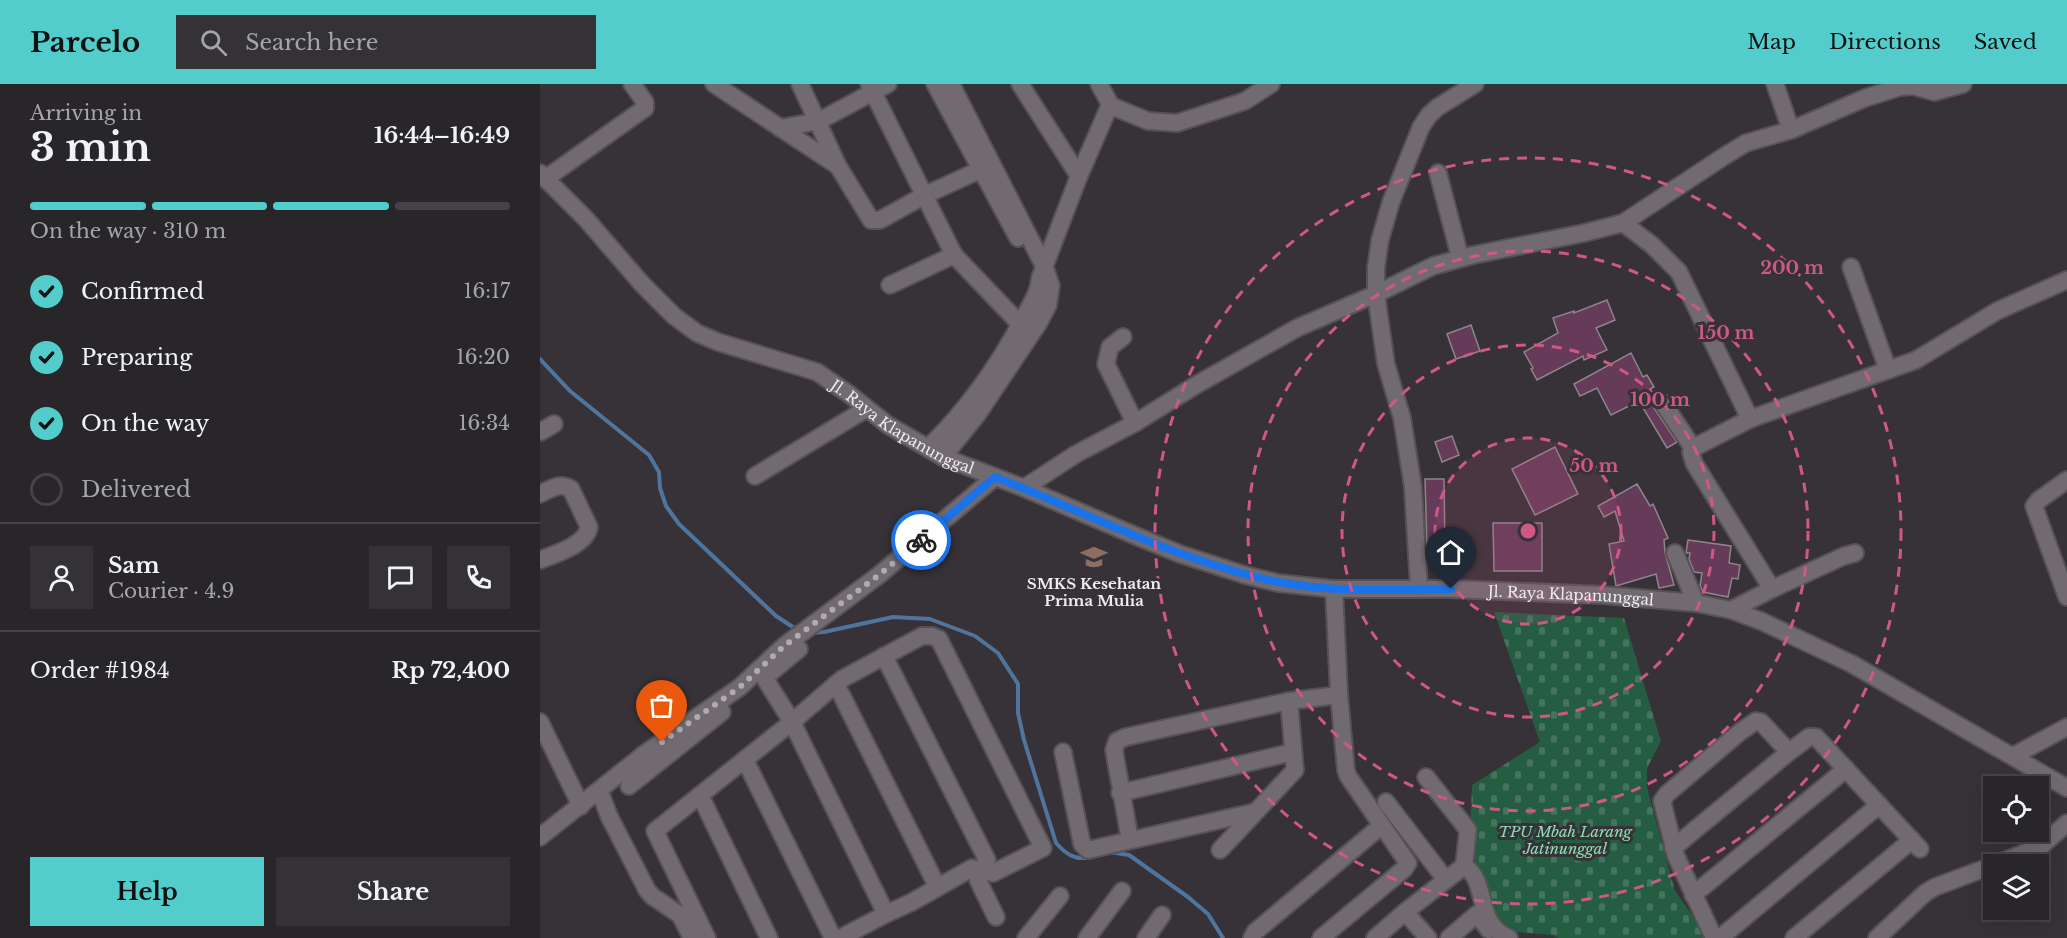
<!DOCTYPE html>
<html lang="en">
<head>
<meta charset="utf-8">
<style>
	:root { --surface:#29262a; --page:#353236; --text:#f1f3f6; --muted:#a5a5a8; --line:#454347; --accent:#52cdcc }
	body { margin:0; font-family:"Libre Baskerville",serif; background:var(--page); color:var(--text); height:100vh; display:flex; flex-direction:column; font-size:22px; white-space:nowrap }
	* { box-sizing:border-box; margin:0 }
	p { font-size:20px; color:var(--muted) }
	.icon { flex:none; width:33px; height:33px; fill:none; stroke:currentColor; stroke-width:2; stroke-linecap:round; stroke-linejoin:round }
	.map { position:relative; flex:1; overflow:hidden }
	.side { display:flex; flex-direction:column; background:var(--surface); width:540px }
	.side>* { flex:none }
	.controls { position:absolute; left:1443px; top:692px; display:grid; gap:12px }
	.controls a { display:grid; place-items:center; width:66px; height:66px; border-radius:0px; background:var(--surface); box-shadow:0 6px 24px #0002,0 0 0 2px var(--line); font-size:30px }
	.pin { position:absolute; display:grid; place-items:center; width:51px; height:51px; color:#fff; margin:-62px -26px; border-radius:50% 50% 50% 0; rotate:-45deg; box-shadow:0 0 6px #0007 }
	.pin .icon { rotate:45deg }
	.courier { position:absolute; display:grid; place-items:center; width:60px; height:60px; margin:-30px; border:4px solid #1a73e8; border-radius:50%; background:#fff; color:#222; box-shadow:0 2px 8px #0007 }
	.summary em { font-style:normal; font-weight:700 }
	.summary div { display:flex; flex-direction:column-reverse }
	.summary { display:flex; align-items:center; justify-content:space-between; height:102px; padding:0 30px }
	h1 { font-size:39px; font-weight:700; line-height:45px }
	.bar { display:grid; grid-template-columns:repeat(4,1fr); gap:9px 6px; align-content:center; height:72px; padding:0 30px }
	.bar i { height:8px; border-radius:4px; background:var(--line) }
	.bar .current { background:var(--accent) }
	.bar p { grid-column:span 4 }
	.line { display:flex; align-items:center; gap:15px; padding:0 30px; border-top:2px solid var(--line) }
	.line div { flex:1 }
	.round { display:grid; place-items:center; flex:none; width:63px; height:63px; border-radius:0px; background:var(--page) }
	ol { padding:0 30px; list-style:none }
	li { display:flex; align-items:center; gap:18px; height:66px }
	li p { margin-inline-start:auto }
	li .icon { padding:6px; border-radius:50%; background:var(--accent); color:#111; stroke-width:4 }
	li:last-child { color:var(--muted) }
	li i { width:33px; height:33px; border:3px solid var(--line); border-radius:50% }
	.primary-button { display:flex; gap:12px; margin-top:auto; padding:12px 30px }
	.primary-button a { flex:1; height:69px; border-radius:0px; background:var(--accent); color:#111; font-size:24px; font-weight:700; line-height:69px; text-align:center }
	.primary-button a+a { background:var(--page); color:var(--text) }
	header { display:flex; align-items:center; gap:36px; box-sizing:border-box; height:84px; padding:0 30px; background:var(--accent); color:#111 }
	header strong { font-size:28px }
	nav { display:flex; gap:33px; margin-inline-start:auto; font-size:21px }
	.search { width:420px; height:54px; background:var(--page); display:flex; align-items:center; gap:15px; box-sizing:border-box; padding:0 21px; border-radius:0px; color:var(--muted); font-size:22px }
	main { display:flex; flex:1; min-height:0 }
	.map>svg:first-child { display:block }
	.cemetery { fill:url(#cemetery-stones) }
	.lines { fill:none; stroke-linecap:round; stroke-linejoin:round }
	.stream { stroke:#50759c; stroke-width:4 }
	.building { fill:#663b59; stroke:#8d858a; stroke-width:1.5 }
	.minor-casing { stroke:#555155; stroke-width:20 }
	.minor { stroke:#716b71; stroke-width:16 }
	.done { stroke:#afabaf; stroke-width:6; stroke-dasharray:0 10.8 }
	.route { stroke:#1a73e8; stroke-width:8 }
	.ring { fill:none; stroke:#d05887; stroke-width:3; stroke-dasharray:10 8 }
	.labels { text-anchor:middle; dominant-baseline:central; stroke-width:6; stroke-linejoin:round; paint-order:stroke }
	.street-label { font-size:15px; fill:#efecef; stroke:#373238 }
	.poi-label { font-size:15px; font-weight:bold; fill:#efecef; stroke:#373238 }
	.park-label { font-size:15px; font-style:italic; fill:#8ae0b4; stroke:#373238 }
	.centre { fill:#d05887; stroke:#373238; stroke-width:3 }
	.ring-label { font-size:18px; text-anchor:middle; font-weight:bold; fill:#d05887; stroke:#373238; stroke-width:6; stroke-linejoin:round; paint-order:stroke }
</style>
</head>
<body>
<header>
<strong>Parcelo</strong>
<div class="search"><svg class="icon" aria-label="search" viewBox="0 0 24 24"><circle cx="10" cy="10" r="6"/><path d="M15 15l6 6"/></svg>Search here</div>
<nav><a>Map</a><a>Directions</a><a>Saved</a></nav>
</header>
<main>
<section class="side">
<div class="summary"><div><h1>3 min</h1><p>Arriving in</p></div><em>16:44–16:49</em></div>
<div class="bar"><i class="current"></i><i class="current"></i><i class="current"></i><i></i><p>On the way · 310 m</p></div>
<ol>
<li><svg class="icon" aria-label="check" viewBox="0 0 24 24"><path d="M5 12l5 5 9-10"/></svg>Confirmed<p>16:17</p></li>
<li><svg class="icon" aria-label="check" viewBox="0 0 24 24"><path d="M5 12l5 5 9-10"/></svg>Preparing<p>16:20</p></li>
<li><svg class="icon" aria-label="check" viewBox="0 0 24 24"><path d="M5 12l5 5 9-10"/></svg>On the way<p>16:34</p></li>
<li><i></i>Delivered</li>
</ol>
<div class="line" style="height:108px"><a class="round"><svg class="icon" aria-label="person" viewBox="0 0 24 24"><circle cx="12" cy="8" r="4"/><path d="M4 21q1-7 8-7t8 7"/></svg></a><div><b>Sam</b><p>Courier · 4.9</p></div><a class="round"><svg class="icon" aria-label="chat" viewBox="0 0 24 24"><path d="M4 5h16v11H9l-5 4z"/></svg></a><a class="round"><svg class="icon" aria-label="phone" viewBox="0 0 24 24"><path d="M5 4h4l2 5-3 2q2 4 5 5l2-3 5 2v4C11 20 4 13 5 4z"/></svg></a></div>
<div class="line" style="height:78px"><div>Order #1984</div><b>Rp 72,400</b></div>
<div class="primary-button"><a>Help</a><a>Share</a></div>
</section>
<div class="map">
<svg width="1527" height="854" viewBox="0 0 1527 854">
	<defs>
		<pattern id="cemetery-stones" width="16" height="16" patternUnits="userSpaceOnUse" patternTransform="scale(1.5)"><rect width="16" height="16" fill="#245d42"/><path d="M2 7V4a2 2 0 0 1 4 0v3zM10 15v-3a2 2 0 0 1 4 0v3z" fill="#44745e"/></pattern>
	</defs>
	<rect width="100%" height="100%" fill="#373238"/>
	<!-- cemetery -->
	<path class="cemetery" d="M954,528L1084,534L1121,657L1107,684V704L1135,807L1169,854H1019L1012,851L978,848L957,837L940,804L930,749L932,701L1000,658Z"/>
	<g class="lines">
		<!-- stream -->
		<g class="stream">
			<path d="M0,275L30,307L109,371L119,388L120,404L126,422L139,440L236,532L259,547"/>
			<path d="M271,549L284,548L353,533L390,535L435,552L458,569L478,600V629L484,656L516,759C526,770 535,777 551,773"/>
			<path d="M570,768L589,771L648,813L668,830L683,854"/>
		</g>
	</g>
	<!-- building -->
	<g class="building">
		<path d="M1067,216L1075,236L1056,244L1067,266L1044,276L1043,272L997,296L991,285L993,284L984,268L1018,249L1013,234L1034,227V229Z"/>
		<path d="M931,241L940,267L916,275L907,250Z"/>
		<path d="M1091,269L1103,293L1107,291L1114,303L1110,305L1115,313L1113,319L1114,324L1137,358L1127,364L1099,317L1071,331L1057,304L1040,312L1034,300Z"/>
		<path d="M912,352L919,371L902,378L895,358Z"/>
		<path d="M1015,363L1038,410L995,431L972,385Z"/>
		<path d="M885,395H904L905,466H887Z"/>
		<path d="M1097,400L1110,422L1113,420L1128,454L1124,456L1125,468L1134,501L1119,504L1116,490L1076,502L1069,460L1084,457L1075,427L1064,433L1058,422Z"/>
		<path d="M953,439H1002V487H954Z"/>
		<path d="M1148,456L1191,462L1189,479L1200,481L1198,495L1192,494L1188,513L1163,508L1160,502L1162,489L1154,488L1149,475L1150,469H1146Z"/>
	</g>
	<g class="lines">
		<!-- minor casing -->
		<g class="minor-casing">
			<g id="minor">
				<path d="M174,0L298,82"/>
				<path d="M260,0L298,82L331,136H340L385,111L440,86"/>
				<path d="M329,0L414,171L480,240"/>
				<path d="M395,0L478,154"/>
				<path d="M480,0L539,92"/>
				<path d="M1235,0L1251,46"/>
				<path d="M569,21L608,37L637,39L705,17L731,0"/>
				<path d="M240,44L279,37L348,0"/>
				<path id="s1" d="M0,89L46,135L102,200L134,232L157,249L178,258L277,288L309,310L348,341L403,373L484,404L596,452L640,470L705,491L738,499L794,505H911L1063,511L1156,519L1191,526L1221,537L1312,580L1527,704"/>
				<path d="M898,89L920,173"/>
				<path d="M5,95L105,24V18L92,0"/>
				<path d="M1083,139L1112,161L1139,188L1210,335"/>
				<path d="M1311,183L1348,286"/>
				<path d="M350,201L414,171"/>
				<path d="M583,253L570,263L566,280L595,339"/>
				<path d="M1123,319L1153,364"/>
				<path d="M0,348L14,340"/>
				<path d="M388,364C427,326 459,281 484,233C491,220 499,209 500,194L539,92L569,23V18L559,0"/>
				<path d="M403,373L437,331L498,240L508,221L511,202L505,184L411,0"/>
				<path d="M215,392L326,325"/>
				<path d="M1527,396L1499,416L1494,422L1527,513"/>
				<path d="M484,404L536,370L595,339L656,301L757,244L836,210L893,182L933,171L1044,149L1083,139L1183,73L1206,59L1251,46L1325,14L1360,3L1373,2L1394,8L1423,0"/>
				<path d="M0,410C11,405 19,398 31,405L49,443C46,461 15,470 0,476"/>
				<path d="M1135,469L1156,519"/>
				<path d="M879,505L873,403L862,334L846,280L836,210V184L840,156L851,118L881,43L889,31L898,23L935,0"/>
				<path d="M1232,505L1304,472L1315,469"/>
				<path d="M1191,526L1232,505L1154,379L1151,368L1153,364L1210,335L1376,276L1457,227L1527,196"/>
				<path d="M344,572L447,776L438,796L456,833"/>
				<path d="M219,585L252,638L346,830L300,854"/>
				<path d="M230,589L259,565"/>
				<path d="M296,600L397,802"/>
				<path d="M0,638L41,722"/>
				<path d="M523,668L542,760L548,766L715,728"/>
				<path d="M1473,672L1527,643"/>
				<path d="M205,676L293,854"/>
				<path d="M886,693L928,746L924,782L865,828L888,854"/>
				<path d="M89,702L182,628"/>
				<path d="M60,708L69,732L107,806L112,812L140,831L152,854"/>
				<path d="M580,709L753,668"/>
				<path d="M160,711L229,854"/>
				<path d="M846,718L906,796"/>
				<path d="M0,753L103,671L200,603L244,562L339,491L455,393"/>
				<path d="M590,756L574,666L577,657L586,653L749,617L799,611"/>
				<path d="M1133,764L1249,668"/>
				<path d="M680,766L755,686L749,617"/>
				<path d="M1456,780L1500,763L1527,739"/>
				<path d="M924,782C949,796 934,840 969,854"/>
				<path d="M1153,811L1306,685"/>
				<path d="M167,854L115,747L252,638L302,595L382,552H392L399,555L503,764L453,789L432,784L372,818L346,830"/>
				<path d="M486,854L520,812"/>
				<path d="M547,854L582,807"/>
				<path d="M606,854L622,831"/>
				<path d="M712,854L715,848L841,742"/>
				<path d="M781,854L864,785L868,779L808,692L806,686L799,611L794,505"/>
				<path d="M835,854L865,828"/>
				<path d="M909,854L937,830L949,846"/>
				<path d="M1174,854L1136,772L1122,717L1127,710L1200,648L1216,637L1221,638L1249,668L1269,653H1276L1380,765"/>
				<path d="M1180,854L1339,721"/>
				<path d="M1254,854L1372,756"/>
				<path d="M1337,854L1385,809L1395,803L1454,781"/>
			</g>
		</g>
		<!-- minor -->
		<use href="#minor" class="minor"/>
	</g>
	<g class="lines">
		<!-- done -->
		<path class="done" d="M122,658L200,603L244,562L339,491L381,456"/>
		<!-- route -->
		<path class="route" d="M381,456L455,393C527,421 597,456 671,480C693,487 715,494 738,498C795,509 854,506 911,505"/>
	</g>
	<!-- distance rings -->
	<circle cx="988" cy="447" r="93" fill="#d05887" fill-opacity=".12"/>
	<g class="ring">
		<circle cx="988" cy="447" r="93"/>
		<circle cx="988" cy="447" r="186"/>
		<circle cx="988" cy="447" r="280"/>
		<circle cx="988" cy="447" r="373"/>
	</g>
	<!-- icons -->
	<defs>
		<g id="school-bare" transform="scale(2.07)"><path d="M0-5L7-2L0 1L-7-2ZM-4 1L0 2.5L4 1V4Q0 6-4 4Z" fill="#8d6e63" stroke="#373238" stroke-width="2.5" paint-order="stroke"/></g>
	</defs>
	<g fill-rule="evenodd">
		<use href="#school-bare" x="554" y="473"/>
	</g>
	<g class="labels">
		<!-- street labels -->
		<g class="street-label">
			<text stroke="none"><textPath href="#s1" startOffset="453">Jl. Raya Klapanunggal</textPath></text>
			<text stroke="none"><textPath href="#s1" startOffset="1155">Jl. Raya Klapanunggal</textPath></text>
		</g>
		<!-- poi labels -->
		<g class="poi-label">
			<text x="554" y="499">SMKS Kesehatan<tspan x="554" dy="17">Prima Mulia</tspan></text>
		</g>
		<!-- park labels -->
		<g class="park-label">
			<text x="1025" y="747">TPU Mbah Larang<tspan x="1025" dy="17">Jatinunggal</tspan></text>
		</g>
	</g>
	<circle cx="988" cy="447" r="9" class="centre"/>
	<g class="ring-label">
		<text x="1252" y="190">200 m</text>
		<text x="1186" y="255">150 m</text>
		<text x="1120" y="322">100 m</text>
		<text x="1054" y="388">50 m</text>
	</g>
</svg>
<div class="controls">
<a><svg class="icon" aria-label="locate" viewBox="0 0 24 24"><circle cx="12" cy="12" r="6"/><path d="M12 2v4M12 18v4M2 12h4M18 12h4"/></svg></a>
<a><svg class="icon" aria-label="layers" viewBox="0 0 24 24"><path d="M12 4l9 5-9 5-9-5zM3 14l9 5 9-5"/></svg></a>
</div>
<div class="pin" style="left:122px;top:658px;background:#ea580c"><svg class="icon" aria-label="bag" viewBox="0 0 24 24"><path d="M5 8h14l-1 12H6zM9 8a3 3 0 0 1 6 0"/></svg></div>
<div class="pin" style="left:911px;top:505px;background:#1f2937"><svg class="icon" aria-label="home" viewBox="0 0 24 24"><path d="M3 11l9-7 9 7M6 9v11h12V9"/></svg></div>
<div class="courier" style="left:381px;top:456px"><svg class="icon" aria-label="bike" viewBox="0 0 24 24"><circle cx="6" cy="16" r="4"/><circle cx="18" cy="16" r="4"/><path d="M6 16l4-8h5l3 8M10 8l3 8H6M13 5h3"/></svg></div>
</div>
</main>
</body>
</html>
